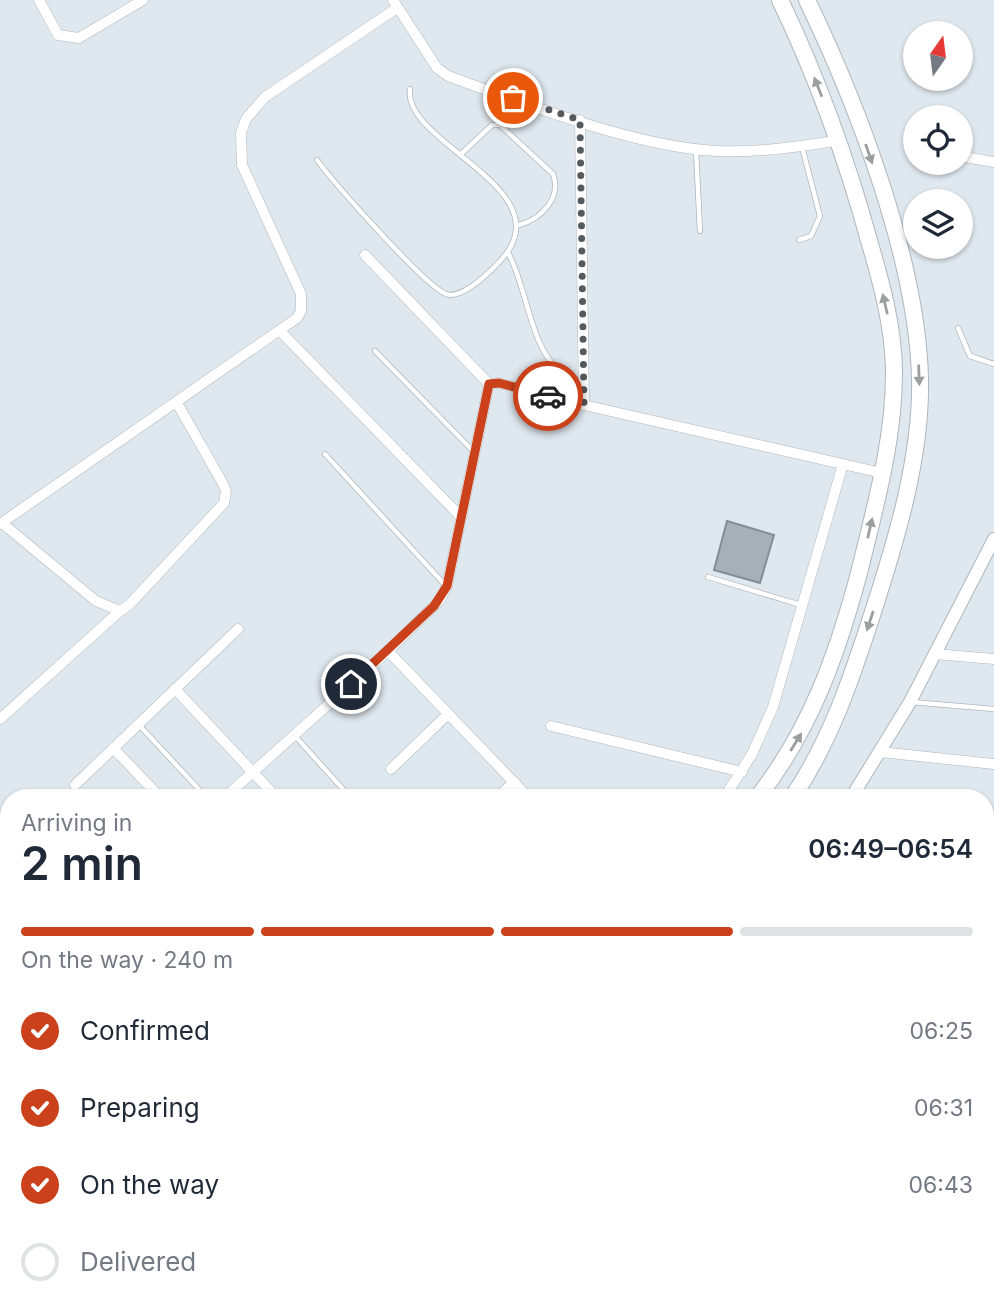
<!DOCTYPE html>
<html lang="en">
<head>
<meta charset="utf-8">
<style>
	:root { --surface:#fff; --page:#f2f2f3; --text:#1f2937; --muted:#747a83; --line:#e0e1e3; --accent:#ca411b }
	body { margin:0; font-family:Inter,sans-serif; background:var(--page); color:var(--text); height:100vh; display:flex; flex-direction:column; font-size:26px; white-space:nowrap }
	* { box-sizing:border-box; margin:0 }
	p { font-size:23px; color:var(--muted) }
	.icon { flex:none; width:38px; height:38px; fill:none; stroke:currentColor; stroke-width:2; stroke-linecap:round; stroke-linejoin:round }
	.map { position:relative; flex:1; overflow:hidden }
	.drawer { position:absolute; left:0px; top:789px; width:994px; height:527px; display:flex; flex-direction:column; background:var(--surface); border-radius:28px 28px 0 0; box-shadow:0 2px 5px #0004 }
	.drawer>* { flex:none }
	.needle { width:46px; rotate:14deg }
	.fabs { position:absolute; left:903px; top:21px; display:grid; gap:14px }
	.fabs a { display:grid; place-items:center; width:70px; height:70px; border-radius:50%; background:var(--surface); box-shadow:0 2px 5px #0004; font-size:35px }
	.pin { position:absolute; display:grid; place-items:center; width:60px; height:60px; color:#fff; margin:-30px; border:4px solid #fff; border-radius:50%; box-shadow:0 2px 7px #0007 }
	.courier { position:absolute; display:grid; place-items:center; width:70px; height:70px; margin:-35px; border:5px solid #ca411b; border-radius:50%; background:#fff; color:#222; box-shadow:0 2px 9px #0007 }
	.summary em { font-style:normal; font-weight:600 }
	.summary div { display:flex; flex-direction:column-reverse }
	.summary { display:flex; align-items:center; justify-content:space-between; height:119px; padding:0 21px }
	h1 { font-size:46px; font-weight:600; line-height:52px }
	.bar { display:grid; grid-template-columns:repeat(4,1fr); gap:10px 7px; align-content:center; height:84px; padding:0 21px }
	.bar i { height:9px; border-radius:5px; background:var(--line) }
	.bar .current { background:var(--accent) }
	.bar p { grid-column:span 4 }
	ol { padding:0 21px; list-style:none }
	li { display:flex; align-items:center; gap:21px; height:77px }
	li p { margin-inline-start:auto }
	li .icon { padding:7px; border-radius:50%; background:var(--accent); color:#fff; stroke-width:4 }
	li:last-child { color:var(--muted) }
	li i { width:38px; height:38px; border:4px solid var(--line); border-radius:50% }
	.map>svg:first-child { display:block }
	.building { fill:#a7b0b6; stroke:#848d93; stroke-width:2 }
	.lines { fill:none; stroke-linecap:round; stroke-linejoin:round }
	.service-casing { stroke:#aeb7be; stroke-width:6 }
	.minor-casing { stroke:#aeb7be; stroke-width:11 }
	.tertiary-casing { stroke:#aeb7be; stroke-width:14 }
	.trunk-casing { stroke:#aeb7be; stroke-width:18 }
	.service { stroke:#fff; stroke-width:4.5 }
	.minor { stroke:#fff; stroke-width:10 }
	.tertiary { stroke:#fff; stroke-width:12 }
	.trunk { stroke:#fff; stroke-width:16 }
	.oneway { fill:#9d9e9f }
	.done { stroke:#555a5e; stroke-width:7; stroke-dasharray:0 12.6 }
	.route { stroke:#ca411b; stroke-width:9 }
</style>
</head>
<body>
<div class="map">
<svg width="994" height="1315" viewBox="0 0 994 1315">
	<rect width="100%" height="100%" fill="#dfe8ef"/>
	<!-- building -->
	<path class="building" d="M727,521L774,535L760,583L714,570Z"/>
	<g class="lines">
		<!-- service casing -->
		<g class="service-casing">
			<g id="service">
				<path d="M696,150L700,231"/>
				<path d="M460,155L492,125H500L553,174C562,198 541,219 519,225"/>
				<path d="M317,160C334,183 425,286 446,294C463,301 504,261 511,246C545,183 402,140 410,89"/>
				<path d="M799,240L811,236L820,216L802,147"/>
				<path d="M508,253C527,285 530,351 563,374C568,378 577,380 583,383"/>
				<path d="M958,328L970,356L994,364"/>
				<path d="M375,351L474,452"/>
				<path d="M325,454L445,585"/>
				<path d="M708,577L801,605"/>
				<path d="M911,702L994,709"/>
				<path d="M139,725L207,798"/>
				<path d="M295,736L351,798"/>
				<path d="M985,816L994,817"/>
				<path d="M381,1315L389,1307"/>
			</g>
		</g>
		<!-- minor casing -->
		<g class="minor-casing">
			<g id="minor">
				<path d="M39,0L58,35L79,38L143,0"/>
				<path d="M393,0L437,68L448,76C526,104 635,147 717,151C758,153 800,147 840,140"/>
				<path d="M580,120L584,405"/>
				<path d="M965,157L994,162"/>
				<path d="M365,255L489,384"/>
				<path d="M281,332L460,516"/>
				<path d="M2,523L96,601L120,611L129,605L224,503L226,491L222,482L177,403"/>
				<path d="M0,524L297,318L301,311V294L242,165L241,133L246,119L265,97L397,8"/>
				<path d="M388,651L529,798"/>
				<path d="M935,654L994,659"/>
				<path d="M175,689L277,798"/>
				<path d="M0,719L120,611"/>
				<path d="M551,726L742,772"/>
				<path d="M113,748L161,798"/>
				<path d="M880,752L994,764"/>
				<path d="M391,769L448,714"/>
				<path d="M75,785L238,629"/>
				<path d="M224,798L388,651L440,600L447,586L489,384L499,383L584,405L882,473"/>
				<path d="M497,798L514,782"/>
				<path d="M724,798L752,754L773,707L843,464"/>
				<path d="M985,869L994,870"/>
				<path d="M0,1010L9,1003"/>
				<path d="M985,1071L994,1072"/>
				<path d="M0,1200L9,1205"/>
				<path d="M985,1215H994"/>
				<path d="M184,1307L198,1315"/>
				<path d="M814,1307L824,1315"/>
				<path d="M294,1315L302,1307"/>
				<path d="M452,1315L460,1307"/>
				<path d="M706,1315L708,1307"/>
			</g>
		</g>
		<!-- tertiary casing -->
		<g class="tertiary-casing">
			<path id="tertiary" d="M851,798L910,702L994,539"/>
		</g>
		<!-- trunk casing -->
		<g class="trunk-casing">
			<g id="trunk">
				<path d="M757,798C810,731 837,655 859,573C875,507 895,437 894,369C893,326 882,285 870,244C847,160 818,79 780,0"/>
				<path d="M792,798C830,742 851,680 872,615C896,541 922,456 920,378C917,260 858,106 807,0"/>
				<path d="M215,1315L222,1307"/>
				<path d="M239,1315L248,1307"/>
			</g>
		</g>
		<!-- service -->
		<use href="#service" class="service"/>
		<!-- minor -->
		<use href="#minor" class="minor"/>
		<!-- tertiary -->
		<use href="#tertiary" class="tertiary"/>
		<!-- trunk -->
		<use href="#trunk" class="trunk"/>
	</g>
	<!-- one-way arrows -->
	<defs><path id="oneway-solid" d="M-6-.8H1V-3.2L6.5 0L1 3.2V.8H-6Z" transform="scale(1.75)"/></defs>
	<g class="oneway">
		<use href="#oneway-solid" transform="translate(818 87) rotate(-112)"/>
		<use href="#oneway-solid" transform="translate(869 154) rotate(71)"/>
		<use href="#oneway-solid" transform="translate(885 304) rotate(-103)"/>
		<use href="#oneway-solid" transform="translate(919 375) rotate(88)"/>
		<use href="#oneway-solid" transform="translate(870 528) rotate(-77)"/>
		<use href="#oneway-solid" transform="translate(870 621) rotate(108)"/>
		<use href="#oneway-solid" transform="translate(796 742) rotate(-58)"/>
	</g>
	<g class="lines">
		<!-- done -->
		<path class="done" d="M513,98L580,120L584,405L548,396"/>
		<!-- route -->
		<path class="route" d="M351,684L434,606L447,586L489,384L499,383L548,396"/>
	</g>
</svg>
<div class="fabs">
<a><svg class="needle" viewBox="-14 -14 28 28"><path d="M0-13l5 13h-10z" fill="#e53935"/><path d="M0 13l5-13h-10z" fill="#747a83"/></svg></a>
<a><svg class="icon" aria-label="locate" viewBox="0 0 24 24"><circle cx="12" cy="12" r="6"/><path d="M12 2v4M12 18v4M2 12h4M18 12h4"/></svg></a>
<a><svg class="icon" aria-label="layers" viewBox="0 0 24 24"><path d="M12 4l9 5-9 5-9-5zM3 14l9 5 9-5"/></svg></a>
</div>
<div class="pin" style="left:513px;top:98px;background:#ea580c"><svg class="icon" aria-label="bag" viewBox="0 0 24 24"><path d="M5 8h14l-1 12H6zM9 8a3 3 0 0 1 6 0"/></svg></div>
<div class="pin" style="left:351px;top:684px;background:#1f2937"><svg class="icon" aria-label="home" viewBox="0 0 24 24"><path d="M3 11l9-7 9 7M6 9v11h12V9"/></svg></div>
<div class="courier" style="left:548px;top:396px"><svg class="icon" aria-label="car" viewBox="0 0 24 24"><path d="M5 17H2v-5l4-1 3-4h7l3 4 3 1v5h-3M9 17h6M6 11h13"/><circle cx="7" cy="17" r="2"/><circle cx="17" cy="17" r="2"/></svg></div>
<section class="drawer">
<div class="summary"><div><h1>2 min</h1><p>Arriving in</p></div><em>06:49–06:54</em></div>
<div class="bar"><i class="current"></i><i class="current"></i><i class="current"></i><i></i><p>On the way · 240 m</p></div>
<ol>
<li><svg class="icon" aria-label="check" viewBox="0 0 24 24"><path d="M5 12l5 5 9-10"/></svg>Confirmed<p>06:25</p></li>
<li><svg class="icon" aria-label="check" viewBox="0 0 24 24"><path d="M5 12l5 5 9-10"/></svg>Preparing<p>06:31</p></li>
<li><svg class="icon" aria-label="check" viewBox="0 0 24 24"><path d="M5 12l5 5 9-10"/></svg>On the way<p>06:43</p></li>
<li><i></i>Delivered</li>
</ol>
</section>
</div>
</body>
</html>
